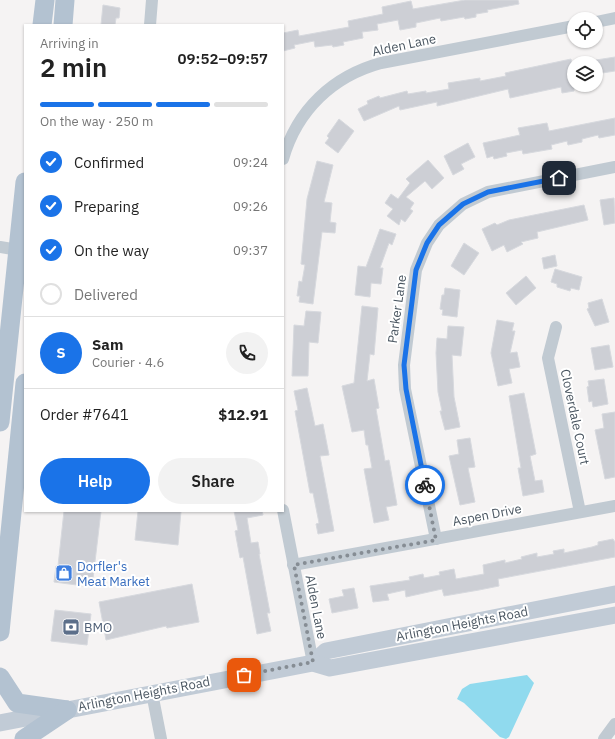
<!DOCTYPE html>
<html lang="en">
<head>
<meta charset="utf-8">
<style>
	:root { --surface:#fff; --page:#f2f2f2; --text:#222; --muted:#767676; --line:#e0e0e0; --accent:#1a73e8 }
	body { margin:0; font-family:"IBM Plex Sans",sans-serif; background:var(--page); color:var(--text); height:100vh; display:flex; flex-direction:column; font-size:15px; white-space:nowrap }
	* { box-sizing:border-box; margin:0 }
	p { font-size:13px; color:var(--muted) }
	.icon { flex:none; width:22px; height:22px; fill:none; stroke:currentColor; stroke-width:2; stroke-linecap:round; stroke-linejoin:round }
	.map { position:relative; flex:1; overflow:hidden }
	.details { position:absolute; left:24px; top:24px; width:260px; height:488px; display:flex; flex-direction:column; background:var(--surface); border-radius:0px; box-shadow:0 1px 3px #0004 }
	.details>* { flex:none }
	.tools { position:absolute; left:567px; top:12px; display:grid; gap:8px }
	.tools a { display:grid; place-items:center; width:36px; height:36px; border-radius:50%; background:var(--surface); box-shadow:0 1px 3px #0004; font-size:20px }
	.pin { position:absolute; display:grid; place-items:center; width:34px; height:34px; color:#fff; margin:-17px; border-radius:8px; box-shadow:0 2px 6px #0006 }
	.courier { position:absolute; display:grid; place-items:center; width:40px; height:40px; margin:-20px; border:3px solid #1a73e8; border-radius:50%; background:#fff; color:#222; box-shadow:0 1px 5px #0007 }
	.summary em { font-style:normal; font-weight:600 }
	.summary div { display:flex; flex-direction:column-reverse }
	.summary { display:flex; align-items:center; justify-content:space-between; height:68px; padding:0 16px }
	h1 { font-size:26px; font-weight:600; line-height:30px }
	.bar { display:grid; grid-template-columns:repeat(4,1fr); gap:6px 4px; align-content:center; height:48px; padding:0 16px }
	.bar i { height:5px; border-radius:3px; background:var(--line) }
	.bar .current { background:var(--accent) }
	.bar p { grid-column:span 4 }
	.line { display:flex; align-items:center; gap:10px; padding:0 16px; border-top:1px solid var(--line) }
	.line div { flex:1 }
	.round { display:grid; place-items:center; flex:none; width:42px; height:42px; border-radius:21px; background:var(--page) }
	ol { padding:0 16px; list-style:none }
	li { display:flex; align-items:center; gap:12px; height:44px }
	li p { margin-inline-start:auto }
	li .icon { padding:4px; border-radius:50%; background:var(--accent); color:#fff; stroke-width:4 }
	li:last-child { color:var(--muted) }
	li i { width:22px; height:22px; border:2px solid var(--line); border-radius:50% }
	.button { display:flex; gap:8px; margin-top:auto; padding:8px 16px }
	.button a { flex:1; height:46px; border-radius:24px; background:var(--accent); color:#fff; font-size:16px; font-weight:600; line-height:46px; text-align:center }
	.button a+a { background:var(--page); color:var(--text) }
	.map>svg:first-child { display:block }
	.water { fill:#90daee }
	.building { fill:#cdcfd5; stroke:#d7d9de }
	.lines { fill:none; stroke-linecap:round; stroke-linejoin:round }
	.street { stroke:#c1cad2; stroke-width:12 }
	.secondary { stroke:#c1cbd6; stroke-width:17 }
	.primary { stroke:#b3c2d1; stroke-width:19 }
	.done { stroke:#868d94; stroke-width:4; stroke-dasharray:0 7.2 }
	.route { stroke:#1a73e8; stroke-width:5 }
	.labels { text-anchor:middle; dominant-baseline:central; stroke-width:4; stroke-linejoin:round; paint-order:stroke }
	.street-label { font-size:13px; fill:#4a5661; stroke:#fff }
	.shop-label { font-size:13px; fill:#366cbe; stroke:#fff; text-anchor:start }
	.service-label { font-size:13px; fill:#4e5e75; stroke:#fff; text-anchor:start }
</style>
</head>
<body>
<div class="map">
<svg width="615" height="739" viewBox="0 0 615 739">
	<rect width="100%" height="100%" fill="#f5f3f3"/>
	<!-- water -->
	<path class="water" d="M527,675L534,683L509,737L506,739L500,737L464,703L457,699L462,689L470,684Z"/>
	<!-- building -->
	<g class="building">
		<path d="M465,0H518L519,4L487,10L488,12L476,14V17L465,19L464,17L441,21L440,18L416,23V27L400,30L398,20L377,24L378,30L362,32L363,38L343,42L344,45L333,47L332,45L315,47L314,41L294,45L295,48L283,51V33L298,30L299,36L349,27L348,21L383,14L382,7L411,1L413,9Z"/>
		<path d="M103,5L120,8L119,18H116L115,25H101Z"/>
		<path d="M615,57V71L596,74V60Z"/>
		<path d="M571,59L574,77V91L562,93L561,87L510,98L508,89L437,106V102L400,110L399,106L364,121L358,109L368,104L367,101L379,96L380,98L407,91L408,94L426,91V93L449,89L448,83L480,78V81L506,76L505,73Z"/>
		<path d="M615,118V135L599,138L598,135L582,139V142L568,145L567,141L551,145L552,149L523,154L522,150L506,153L507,156L494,159L493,156L487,158L483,143L520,135L518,128L547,123L549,131Z"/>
		<path d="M339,119L354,131L338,153L325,143L329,138L327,136Z"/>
		<path d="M468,143L475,157L461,164L464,169L453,175L444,156Z"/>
		<path d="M428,160L444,178L432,189L425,181L406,197L414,203L410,209L413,211L405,222L401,219L399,225L387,216L393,209L385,203L391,194L398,199L410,183L406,179Z"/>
		<path d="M317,161L333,165L324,202L332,203L330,222L336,223L335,233L322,232L313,304L299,302L300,296H297L299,281L302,282L305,265L301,264L307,199Z"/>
		<path d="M614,198L615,223L604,225L600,200Z"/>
		<path d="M584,205L588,220L537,232L538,238L521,242L523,244L507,252L504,245L492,251L482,229L495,223L497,225L509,220Z"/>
		<path d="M380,229L396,234L392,245L389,243L380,268H383L381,284L371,283L370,297L355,295L358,266L366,267Z"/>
		<path d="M464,243L479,253L464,275L451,266Z"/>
		<path d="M555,255L557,266L544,269L542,258Z"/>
		<path d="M555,269L582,277L579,290L571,288L570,291L557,287V284L551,282Z"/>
		<path d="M526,276L536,288L516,305L506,293Z"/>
		<path d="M445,288L460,290L457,317L442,315L443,310L440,309L442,295H444Z"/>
		<path d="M602,299L609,322L595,326L587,309L589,308L588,303Z"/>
		<path d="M362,306L378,308L374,355L370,354L367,381L374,379L379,408L376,409L385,461L389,460L397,505L386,507L389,520L374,523L364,469L372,468L368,445H366L364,430L352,432L342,386L354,383Z"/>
		<path d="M306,311L321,312L318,343L309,342L308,376H292L294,325L304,326Z"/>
		<path d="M497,320L514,323L512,331H515L510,353L517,352L520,367L509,369L512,383L498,386L491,353Z"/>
		<path d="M448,326L464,327L461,356L452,355L454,397L460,427L445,430L440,411H442L438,392L436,353L437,338L447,339Z"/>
		<path d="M609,345L613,367L595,370L591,348Z"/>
		<path d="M604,379L608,404L593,407L592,401L589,402L587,387L589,386L588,381Z"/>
		<path d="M307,388L315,426L323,424L329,455L320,456L334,531L318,534L316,524L319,523L313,493H310L295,411L298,410L294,391Z"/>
		<path d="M524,393L536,454L530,456L535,481L542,480L544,492L523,496L518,468H521L509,396Z"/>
		<path d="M615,412V477L605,479L595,430L604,428L602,414Z"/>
		<path d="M470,438L475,467L468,468L475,502L460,505L449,456L459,454L457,440Z"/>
		<path d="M64,511H101L92,587L54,582L56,566H58Z"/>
		<path d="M138,511H181L178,545L135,540Z"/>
		<path d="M234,511H262L263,515L247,518L251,543L258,542L260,554H259L270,613H267L271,631L257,634L243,557L240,558L235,531L238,530Z"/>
		<path d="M613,539L615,542V557L498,579L499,586L479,590L444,596L442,589L406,597L405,590L387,594L389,600L373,602L370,586L410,580L409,577L423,574L424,578L440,575L439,572L454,569L456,579L484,574L483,565L505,560V563L522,559L521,557L537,553V557L554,554L553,551L564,549V553L592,547L598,545V542Z"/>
		<path d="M192,584L199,622L167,628L166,626L106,640L99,602Z"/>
		<path d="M354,588L358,608L332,613L329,599L344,596L342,590Z"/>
		<path d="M55,610L91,614L87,645L51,641Z"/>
	</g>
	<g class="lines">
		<!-- street -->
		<g class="street">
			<path d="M596,22L615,18"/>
			<path d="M150,25L152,0"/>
			<path d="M283,159C297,110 333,76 381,63L574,26"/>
			<path d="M0,247L24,251"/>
			<path d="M556,327L548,358L580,512"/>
			<path d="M283,510L313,663"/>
			<path d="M436,539L405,389L404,365L416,270L427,243L439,225L463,204L488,192L615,167"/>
			<path d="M293,565L615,506"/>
			<path d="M152,693L161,739"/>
			<path d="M604,739L615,724"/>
		</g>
		<!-- secondary -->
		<g class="secondary">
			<path d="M313,663L326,651L615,594"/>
			<path d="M0,723L313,663L330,668L615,615"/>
		</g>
		<!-- primary -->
		<g class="primary">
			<path d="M42,25L45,0"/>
			<path d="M63,25L65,0"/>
			<path d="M0,422L25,182"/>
			<path d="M0,632L25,383"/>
			<path d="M0,677L17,703L67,710"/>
			<path d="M24,739L67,710"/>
		</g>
	</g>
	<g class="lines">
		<!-- done -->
		<path class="done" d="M244,675L313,662L294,565L436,540L425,485"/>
		<!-- route -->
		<path class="route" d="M425,485L406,389L404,365L416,270L427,243L439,225L463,204L488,192L559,178"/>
	</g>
	<!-- icons -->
	<defs>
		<g id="shop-square" transform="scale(0.9)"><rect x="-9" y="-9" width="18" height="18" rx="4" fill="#3f7fe0" stroke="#fff"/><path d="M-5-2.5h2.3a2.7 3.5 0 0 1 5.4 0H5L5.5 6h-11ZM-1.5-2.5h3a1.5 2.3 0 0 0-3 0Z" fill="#fff"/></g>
		<g id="bank-square" transform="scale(0.9)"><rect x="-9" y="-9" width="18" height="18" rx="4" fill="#5c6f8a" stroke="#fff"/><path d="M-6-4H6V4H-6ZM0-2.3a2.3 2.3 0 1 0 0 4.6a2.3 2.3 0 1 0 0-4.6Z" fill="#fff"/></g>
	</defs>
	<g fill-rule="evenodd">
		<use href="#shop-square" x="64" y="573"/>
		<use href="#bank-square" x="71" y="627"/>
	</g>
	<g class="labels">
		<!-- street labels -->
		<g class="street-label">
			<text transform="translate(404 45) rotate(-12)">Alden Lane</text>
			<text transform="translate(397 309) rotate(-82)">Parker Lane</text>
			<text transform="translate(575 417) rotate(78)">Cloverdale Court</text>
			<text transform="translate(487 515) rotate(-11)">Aspen Drive</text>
			<text transform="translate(316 607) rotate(79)">Alden Lane</text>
			<text transform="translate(462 624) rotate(-11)">Arlington Heights Road</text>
			<text transform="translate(144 694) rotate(-11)">Arlington Heights Road</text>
		</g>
		<!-- shop labels -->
		<g class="shop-label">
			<text x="77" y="566">Dorfler's<tspan x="77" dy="15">Meat Market</tspan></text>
		</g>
		<!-- service labels -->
		<g class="service-label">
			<text x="84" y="627">BMO</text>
		</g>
	</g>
</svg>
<div class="tools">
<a><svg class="icon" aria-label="locate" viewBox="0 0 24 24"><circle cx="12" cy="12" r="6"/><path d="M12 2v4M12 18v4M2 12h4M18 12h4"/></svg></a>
<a><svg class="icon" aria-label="layers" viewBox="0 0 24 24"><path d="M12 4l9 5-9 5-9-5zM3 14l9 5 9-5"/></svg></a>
</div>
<div class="pin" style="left:244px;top:675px;background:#ea580c"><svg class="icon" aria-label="bag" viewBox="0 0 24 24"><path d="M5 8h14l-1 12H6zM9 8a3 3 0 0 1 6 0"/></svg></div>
<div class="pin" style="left:559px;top:178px;background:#1f2937"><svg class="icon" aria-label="home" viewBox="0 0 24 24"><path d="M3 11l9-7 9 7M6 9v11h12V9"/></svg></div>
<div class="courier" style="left:425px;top:485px"><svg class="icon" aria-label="bike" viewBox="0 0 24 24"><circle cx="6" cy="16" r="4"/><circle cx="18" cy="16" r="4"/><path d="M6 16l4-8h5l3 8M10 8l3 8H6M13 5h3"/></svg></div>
<section class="details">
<div class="summary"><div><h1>2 min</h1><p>Arriving in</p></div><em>09:52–09:57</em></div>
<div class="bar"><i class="current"></i><i class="current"></i><i class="current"></i><i></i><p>On the way · 250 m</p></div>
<ol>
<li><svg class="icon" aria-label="check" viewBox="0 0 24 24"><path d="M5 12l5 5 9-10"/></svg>Confirmed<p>09:24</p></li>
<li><svg class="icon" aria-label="check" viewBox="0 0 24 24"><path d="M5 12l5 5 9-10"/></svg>Preparing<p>09:26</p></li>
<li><svg class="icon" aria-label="check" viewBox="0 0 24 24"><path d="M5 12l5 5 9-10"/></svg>On the way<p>09:37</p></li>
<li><i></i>Delivered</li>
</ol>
<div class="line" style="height:72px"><b class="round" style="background:var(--accent);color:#fff">S</b><div><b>Sam</b><p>Courier · 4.6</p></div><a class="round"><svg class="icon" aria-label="phone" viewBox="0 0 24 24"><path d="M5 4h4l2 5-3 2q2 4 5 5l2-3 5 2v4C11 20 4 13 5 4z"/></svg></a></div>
<div class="line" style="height:52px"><div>Order #7641</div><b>$12.91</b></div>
<div class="button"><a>Help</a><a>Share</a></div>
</section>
</div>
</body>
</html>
